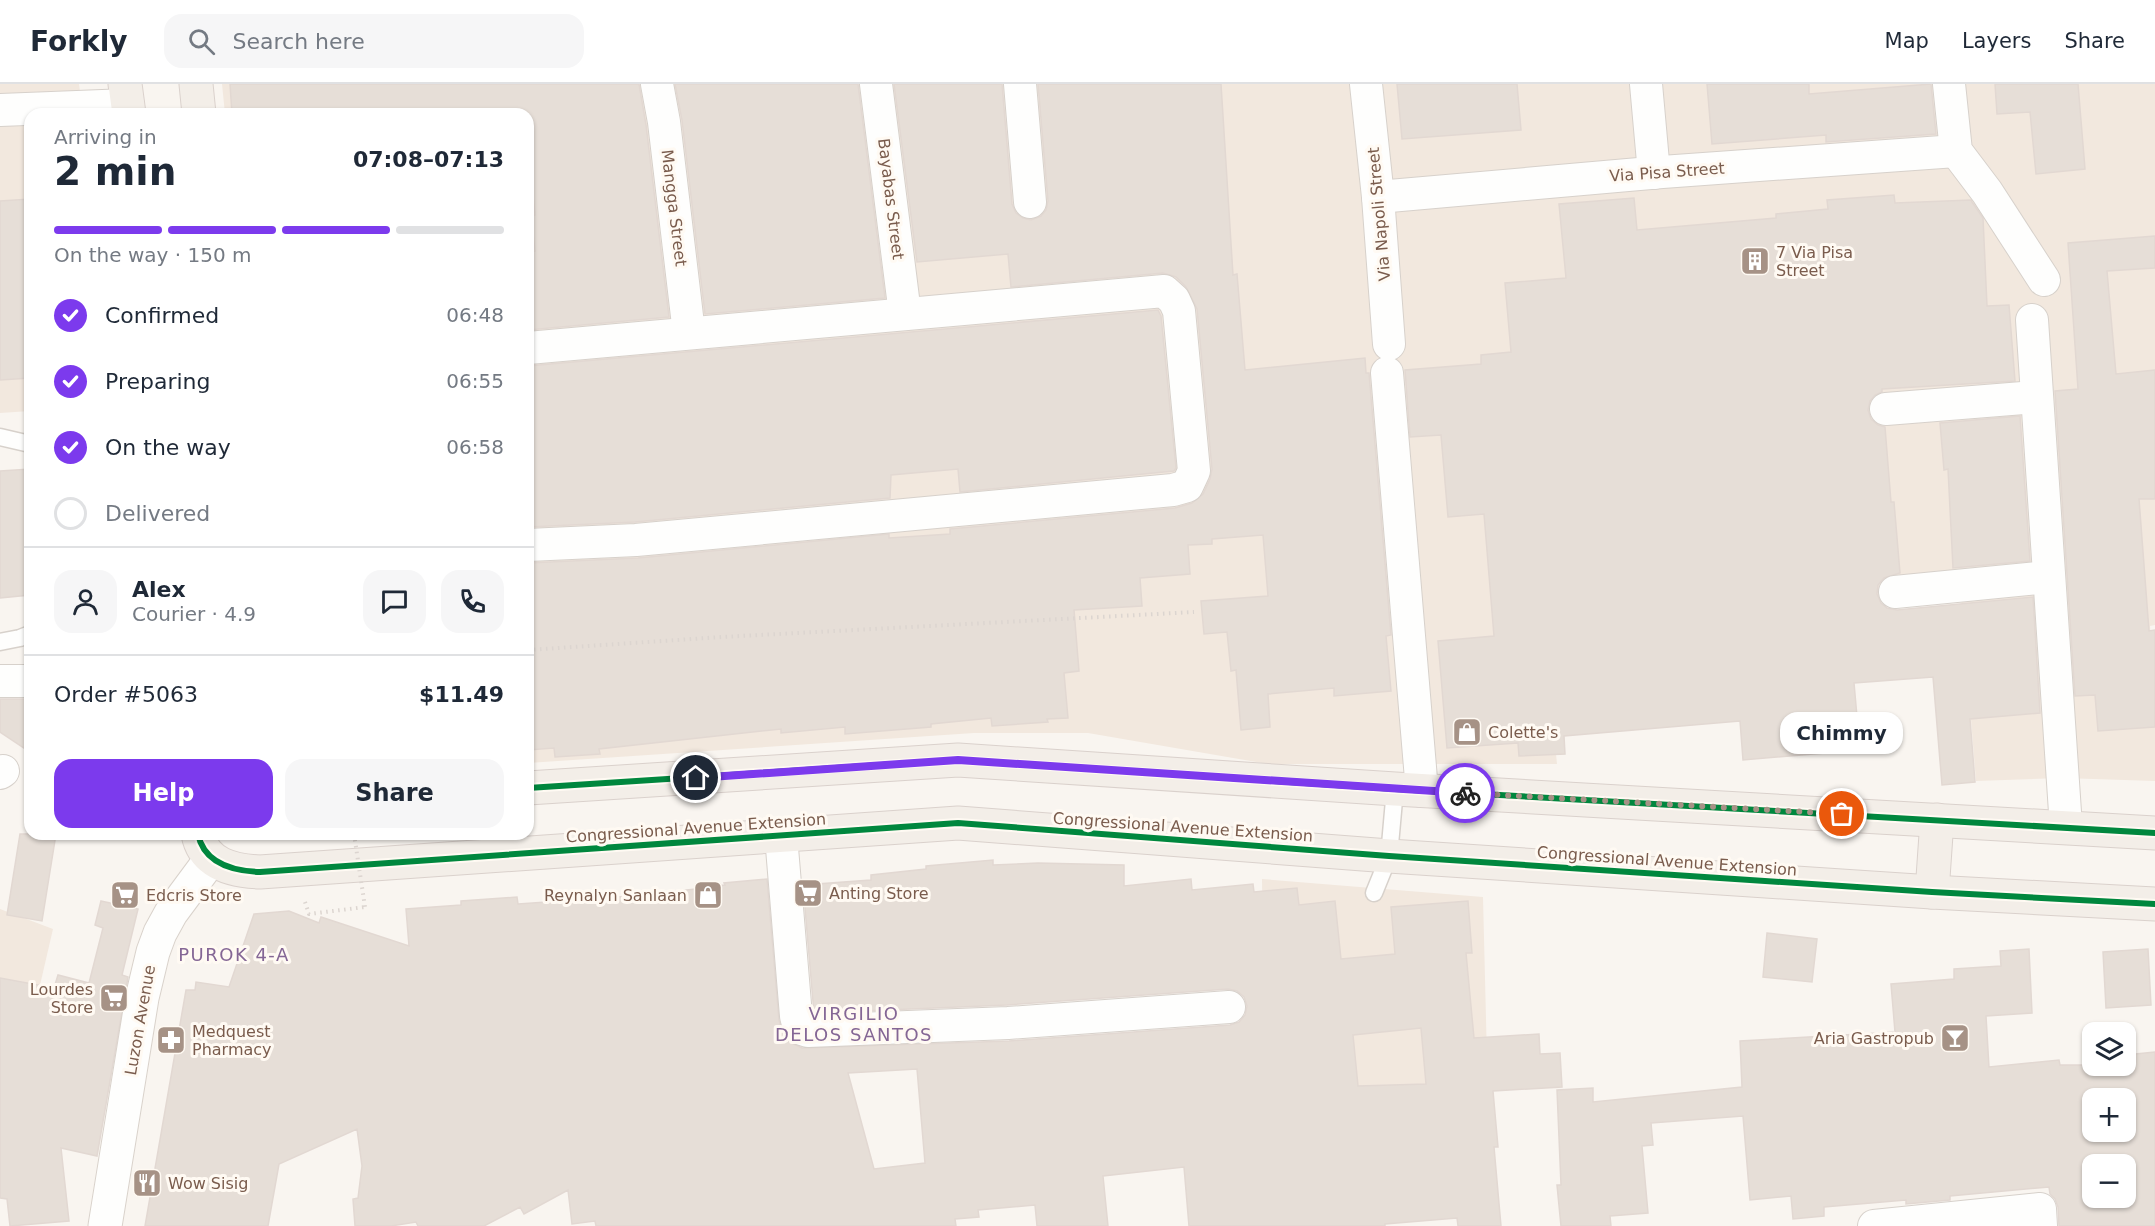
<!DOCTYPE html>
<html lang="en">
<head>
<meta charset="utf-8">
<style>
	:root { --surface:#fff; --page:#f6f6f7; --text:#1f2937; --muted:#747a83; --line:#e0e1e3; --accent:#7c3aed }
	body { margin:0; font-family:"DejaVu Sans",sans-serif; background:var(--page); color:var(--text); height:100vh; display:flex; flex-direction:column; font-size:22px; white-space:nowrap }
	* { box-sizing:border-box; margin:0 }
	p { font-size:20px; color:var(--muted) }
	.icon { flex:none; width:33px; height:33px; fill:none; stroke:currentColor; stroke-width:2; stroke-linecap:round; stroke-linejoin:round }
	.map { position:relative; flex:1; overflow:hidden }
	.panel { position:absolute; left:24px; top:24px; width:510px; height:732px; display:flex; flex-direction:column; background:var(--surface); border-radius:18px; box-shadow:0 2px 4px #0004 }
	.panel>* { flex:none }
	.buttons { position:absolute; left:2082px; top:938px; display:grid; gap:12px }
	.buttons a { display:grid; place-items:center; width:54px; height:54px; border-radius:12px; background:var(--surface); box-shadow:0 2px 4px #0004; font-size:30px }
	.pin { position:absolute; display:grid; place-items:center; width:51px; height:51px; color:#fff; margin:-26px; border:3px solid #fff; border-radius:50%; box-shadow:0 2px 6px #0007 }
	.courier { position:absolute; display:grid; place-items:center; width:60px; height:60px; margin:-30px; border:4px solid #7c3aed; border-radius:50%; background:#fff; color:#222; box-shadow:0 2px 8px #0007 }
	.bubble { position:absolute; height:42px; border-radius:18px; background:var(--surface); box-shadow:0 2px 4px #0004; font-size:20px; font-weight:700; line-height:42px; text-align:center }
	.overview em { font-style:normal; font-weight:700 }
	.overview div { display:flex; flex-direction:column-reverse }
	.overview { display:flex; align-items:center; justify-content:space-between; height:102px; padding:0 30px }
	h1 { font-size:39px; font-weight:700; line-height:45px }
	.bar { display:grid; grid-template-columns:repeat(4,1fr); gap:9px 6px; align-content:center; height:72px; padding:0 30px }
	.bar i { height:8px; border-radius:4px; background:var(--line) }
	.bar .selected { background:var(--accent) }
	.bar p { grid-column:span 4 }
	.line { display:flex; align-items:center; gap:15px; padding:0 30px; border-top:2px solid var(--line) }
	.line div { flex:1 }
	.round { display:grid; place-items:center; flex:none; width:63px; height:63px; border-radius:18px; background:var(--page) }
	ol { padding:0 30px; list-style:none }
	li { display:flex; align-items:center; gap:18px; height:66px }
	li p { margin-inline-start:auto }
	li .icon { padding:6px; border-radius:50%; background:var(--accent); color:#fff; stroke-width:4 }
	li:last-child { color:var(--muted) }
	li i { width:33px; height:33px; border:3px solid var(--line); border-radius:50% }
	.action { display:flex; gap:12px; margin-top:auto; padding:12px 30px }
	.action a { flex:1; height:69px; border-radius:18px; background:var(--accent); color:#fff; font-size:24px; font-weight:700; line-height:69px; text-align:center }
	.action a+a { background:var(--page); color:var(--text) }
	header { display:flex; align-items:center; gap:36px; box-sizing:border-box; height:84px; padding:0 30px; background:var(--surface); border-bottom:2px solid var(--line) }
	header strong { font-size:28px }
	nav { display:flex; gap:33px; margin-inline-start:auto; font-size:21px }
	.search { width:420px; height:54px; background:var(--page); display:flex; align-items:center; gap:15px; box-sizing:border-box; padding:0 21px; border-radius:18px; color:var(--muted); font-size:22px }
	.map>svg:first-child { display:block }
	.residential { fill:#f2e8de }
	.building { fill:#e6ded7; stroke:#e2d8d2; stroke-width:1.5; fill-rule:evenodd }
	.lines { fill:none; stroke-linecap:round; stroke-linejoin:round }
	.service-casing { stroke:#d7d1cb; stroke-width:19 }
	.minor-casing { stroke:#d7d1cb; stroke-width:34 }
	.secondary-casing { stroke:#d9d2cb; stroke-width:35 }
	.primary-casing { stroke:#dad1cc; stroke-width:35 }
	.path { stroke:#dcd5d0; stroke-width:4; stroke-dasharray:1.5 4.5; stroke-linecap:butt }
	.service { stroke:#fefefd; stroke-width:16 }
	.minor { stroke:#fefefd; stroke-width:32 }
	.secondary { stroke:#fefefd; stroke-width:33 }
	.primary { stroke:#f3eee8; stroke-width:33 }
	.path-bridge { stroke:#dcd5d0; stroke-width:4; stroke-dasharray:1.5 4.5; stroke-linecap:butt }
	.cycleway-casing { stroke:#fffaf3; stroke-width:10 }
	.cycleway { stroke:#00873e; stroke-width:6 }
	.done { stroke:#a69286; stroke-width:6; stroke-dasharray:0 10.8 }
	.route { stroke:#7c3aed; stroke-width:8 }
	.labels { text-anchor:middle; dominant-baseline:central; stroke-width:6; stroke-linejoin:round; paint-order:stroke }
	.street-label { font-size:16px; fill:#7a5c4d; stroke:#fffaf3 }
	.poi-label { font-size:16px; fill:#7a5c4d; stroke:#fffaf3; text-anchor:start }
	.neighbourhood-label { font-size:18px; letter-spacing:1.5px; fill:#846695; stroke:#fffaf3 }
</style>
</head>
<body>
<header>
<strong>Forkly</strong>
<div class="search"><svg class="icon" aria-label="search" viewBox="0 0 24 24"><circle cx="10" cy="10" r="6"/><path d="M15 15l6 6"/></svg>Search here</div>
<nav><a>Map</a><a>Layers</a><a>Share</a></nav>
</header>
<div class="map">
<svg width="2155" height="1142" viewBox="0 0 2155 1142">
	<rect width="100%" height="100%" fill="#f9f5f0"/>
	<!-- residential -->
	<g class="residential">
		<path d="M0,0H79L83,30H30V327L0,329Z"/>
		<path d="M222,0H2155V541L2150,542L2155,624V697L2062,694L1976,697L1961,512L1851,521L1515,264L1557,680H1268L1088,649H974L528,679V30H225Z"/>
		<path d="M1262,795L1483,813L1488,1015L1279,1035L1263,901Z"/>
		<path d="M0,825L53,845L0,1074Z"/>
	</g>
	<!-- building -->
	<g class="building">
		<path d="M230,0H639L646,41L669,233L528,246V168L535,167L531,132L535,131L528,65V30H523V26L473,30H232Z"/>
		<path d="M675,0H858L885,214L705,230L682,36Z"/>
		<path d="M894,0H1002L1012,120L1016,129L1023,134L1031,136L1041,132L1046,126L1048,117L1038,0H1221L1233,191L1237,190L1245,286L1365,274L1366,289H1369L1391,551L1386,552L1391,607L1334,612V604L1268,610L1270,643L1241,646L1236,586L1231,587L1227,548L1204,550L1201,517L1268,512L1263,451L1212,455V460L1188,461L1190,490L1140,494L1142,522L1074,526L1079,587L1064,589L1068,634L1047,635L1048,638L992,642L991,634L931,640V643L845,650V643L781,649V645L599,665L600,670L555,673L554,664L528,666V479L638,474L889,450V454L950,450V445L1175,424L1192,419L1203,410L1210,395L1212,385L1197,225L1186,203L1176,193L1163,189L1011,203L1008,170L917,178Z"/>
		<path d="M1397,0H1517L1521,46L1402,55Z"/>
		<path d="M1707,0H1809V10L1931,0L1936,50L1826,58V51L1712,60Z"/>
		<path d="M1995,0H2078L2085,85L2036,90L2030,28L1997,30Z"/>
		<path d="M1894,111L1895,119L1971,116L1972,118L1983,134L1987,222L2009,221L2015,297L1882,305V308L1875,311L1870,317L1868,326L1871,335L1878,341L1885,343L1891,418H1894L1900,489L1884,494L1878,501L1877,510L1881,519L1887,524L1897,526L2033,513L2040,629L1970,635L1975,698L1942,701L1933,593L1854,599L1860,666L1743,676L1740,637L1564,652L1565,670L1519,672L1518,659L1447,664L1438,557L1494,552L1484,430L1448,433L1441,351L1410,353L1405,286L1481,280V271L1511,268L1505,199L1566,194L1559,120L1634,114L1637,146L1776,134V130L1828,125L1827,116Z"/>
		<path d="M30,115V294L0,296V117Z"/>
		<path d="M2155,152V184L2107,187L2116,290L2155,286V415H2139L2149,547L2155,546V643L2098,647L2095,611L2075,612L2055,307L2078,305L2068,159Z"/>
		<path d="M1158,226L1161,232L1176,384L1174,387L960,408L958,385L891,391L890,414L635,438L528,443V282Z"/>
		<path d="M2020,332L2030,477L1953,484L1948,385L1944,386L1940,339Z"/>
		<path d="M30,385V511L0,514V387Z"/>
		<path d="M0,615H30V668L0,648Z"/>
		<path d="M20,750H56L42,837L7,831Z"/>
		<path d="M993,776V781L1038,779L1124,781V802L1191,795L1192,806L1253,800L1254,808L1297,804L1299,821L1335,817L1341,875L1395,870L1391,823L1468,817L1472,869H1466L1474,954L1539,950L1540,970L1560,969L1562,1003L1493,1007L1498,1063H1494L1501,1142H1458L1457,1134L1385,1140V1142H1189L1184,1083L1103,1092L1108,1142H1037L1035,1121L978,1126L979,1133L955,1135L956,1142H596L595,1137L572,1140L568,1106L524,1130L520,1123L484,1142H418L416,1138L391,1142H355L353,1115L358,1114L362,1082L357,1045L279,1080L268,1142H145L186,906H195L196,898L229,903L254,830L289,827L319,839L321,833L409,862L406,825L461,821V817L517,813L518,820L618,813L696,805V803L725,801L724,799L767,795L779,936L785,956L802,964L1009,957L1230,941L1239,938L1245,931L1247,922L1244,913L1237,907L1228,905L1007,921L814,929L803,801L871,796V791L926,785V782ZM1421,944L1426,1000L1358,1002L1353,951ZM917,985L925,1079L874,1085L848,989Z"/>
		<path d="M101,817L138,825L122,891L128,893L97,1072L61,1064L69,1137L10,1142L7,1115L0,1114V894L54,904L58,891L89,899L103,844L95,841Z"/>
		<path d="M1767,849L1817,855L1812,898L1763,893Z"/>
		<path d="M2029,865L2032,929L1986,932L1989,983L2059,976L2060,981H2126V971L2155,968V1142H2059L2058,1123L2055,1115L2050,1110L2049,1103L1950,1112V1116L1906,1120V1116L1824,1123V1132L1793,1135L1791,1112L1750,1116L1743,1032L1651,1039L1653,1061L1642,1062L1648,1129L1610,1132L1611,1142H1561L1557,1101H1561L1557,1006L1593,1004V1018L1742,1003L1740,957L1895,948L1891,900L1954,895V885L2001,882L2000,867ZM2092,1014H2126V1047H2092ZM2092,1080H2126V1113H2092Z"/>
		<path d="M2148,865L2151,921L2106,924L2103,868Z"/>
	</g>
	<g class="lines">
		<!-- service casing -->
		<g class="service-casing">
			<g id="service">
				<path d="M0,353L30,360"/>
				<path d="M0,558L20,554L30,550"/>
				<path d="M1374,809L1389,772L1395,705"/>
			</g>
		</g>
		<!-- minor casing -->
		<g class="minor-casing">
			<g id="minor">
				<path d="M657,0L664,38L689,249"/>
				<path d="M876,0L905,230"/>
				<path d="M1020,0L1030,118"/>
				<path d="M1366,0L1378,113L1389,260"/>
				<path d="M1646,0L1654,89"/>
				<path d="M1949,0L1956,67L1987,108L2044,196"/>
				<path d="M0,26L128,21"/>
				<path d="M1378,113L1662,88L1956,67"/>
				<path d="M2032,236L2066,743"/>
				<path d="M528,264L1164,207L1174,216L1179,227L1194,387L1187,402L1173,406L636,456L528,461"/>
				<path d="M1387,289L1422,707"/>
				<path d="M1886,325L2036,313"/>
				<path d="M1895,508L2048,493"/>
				<path d="M0,597H30"/>
				<path d="M0,689L3,687"/>
				<path d="M781,752L796,932L799,944L808,947L1008,939L1229,923"/>
				<path d="M1874,1142L2040,1125L2041,1142"/>
			</g>
		</g>
		<!-- secondary casing -->
		<g class="secondary-casing">
			<path id="secondary" d="M105,1142L142,914L153,868L160,849L171,829L211,775"/>
		</g>
		<!-- primary casing -->
		<g class="primary-casing">
			<g id="primary">
				<path d="M125,0L129,30"/>
				<path d="M196,0L199,30"/>
				<path d="M528,704L958,676L1395,705L2155,749"/>
				<path d="M198,750C204,780 233,787 260,788L958,739L1389,772L1932,808L2155,820"/>
				<path d="M1932,808L1937,736"/>
			</g>
		</g>
		<!-- path -->
		<g class="path">
			<path d="M528,566L722,553L1194,528"/>
			<path d="M305,818L309,830L365,823"/>
		</g>
		<!-- service -->
		<use href="#service" class="service"/>
		<!-- minor -->
		<use href="#minor" class="minor"/>
		<!-- secondary -->
		<use href="#secondary" class="secondary"/>
		<!-- primary -->
		<use href="#primary" class="primary"/>
		<!-- path-bridge -->
		<path class="path-bridge" d="M354,750L365,823"/>
		<!-- cycleway casing -->
		<g class="cycleway-casing">
			<g id="cycleway">
				<path d="M528,704L958,676L1395,705L2155,749"/>
				<path d="M198,750C204,780 233,787 260,788L958,739L1389,772L1932,808L2155,820"/>
			</g>
		</g>
		<!-- cycleway -->
		<use href="#cycleway" class="cycleway"/>
	</g>
	<g class="lines">
		<!-- done -->
		<path class="done" d="M1465,709L1842,730"/>
		<!-- route -->
		<path class="route" d="M696,694L958,676L1465,709"/>
	</g>
	<!-- icons -->
	<defs>
		<g id="building-square" transform="scale(1.5)"><rect x="-9" y="-9" width="18" height="18" rx="4" fill="#a69286" stroke="#fffaf3"/><path d="M-4-6H4V6H1V3H-1V6H-4ZM-2.5-4.3h1.7v1.8h-1.7ZM.8-4.3h1.7v1.8H.8ZM-2.5-1h1.7V.8h-1.7ZM.8-1h1.7V.8H.8Z" fill="#fff"/></g>
		<g id="shop-square" transform="scale(1.5)"><rect x="-9" y="-9" width="18" height="18" rx="4" fill="#a69286" stroke="#fffaf3"/><path d="M-5-2.5h2.3a2.7 3.5 0 0 1 5.4 0H5L5.5 6h-11ZM-1.5-2.5h3a1.5 2.3 0 0 0-3 0Z" fill="#fff"/></g>
		<g id="supermarket-square" transform="scale(1.5)"><rect x="-9" y="-9" width="18" height="18" rx="4" fill="#a69286" stroke="#fffaf3"/><path d="M-6-5.5h2.5l.6 2H6L4.5 2H-2.5L-4.4-4H-6ZM-1.5 3.2a1.3 1.3 0 1 0 .1 0ZM3 3.2a1.3 1.3 0 1 0 .1 0Z" fill="#fff"/></g>
		<g id="bar-square" transform="scale(1.5)"><rect x="-9" y="-9" width="18" height="18" rx="4" fill="#a69286" stroke="#fffaf3"/><path d="M-6-5H6L.8 .8V4.5H3.5V6h-7V4.5H-.8V.8Z" fill="#fff"/></g>
		<g id="pharmacy-square" transform="scale(1.5)"><rect x="-9" y="-9" width="18" height="18" rx="4" fill="#a69286" stroke="#fffaf3"/><path d="M-2-6h4v4h4v4h-4v4h-4v-4h-4v-4h4Z" fill="#fff"/></g>
		<g id="restaurant-square" transform="scale(1.5)"><rect x="-9" y="-9" width="18" height="18" rx="4" fill="#a69286" stroke="#fffaf3"/><path d="M-5-6h1v4h1v-4h1v4h1v-4h1v5L-1.5 .5V6h-2V.5L-5-1ZM5-6V6H3V1.5H1.5Q1.5-4 5-6Z" fill="#fff"/></g>
	</defs>
	<g fill-rule="evenodd">
		<use href="#building-square" x="1755" y="177"/>
		<use href="#shop-square" x="1467" y="648"/>
		<use href="#supermarket-square" x="808" y="809"/>
		<use href="#supermarket-square" x="125" y="811"/>
		<use href="#shop-square" x="708" y="811"/>
		<use href="#supermarket-square" x="114" y="914"/>
		<use href="#bar-square" x="1955" y="954"/>
		<use href="#pharmacy-square" x="171" y="956"/>
		<use href="#restaurant-square" x="147" y="1099"/>
	</g>
	<g class="labels">
		<!-- street labels -->
		<g class="street-label">
			<text transform="translate(1667 88) rotate(-4)">Via Pisa Street</text>
			<text transform="translate(891 115) rotate(83)">Bayabas Street</text>
			<text transform="translate(674 124) rotate(83)">Mangga Street</text>
			<text transform="translate(1379 130) rotate(-95)">Via Napoli Street</text>
			<text transform="translate(1183 743) rotate(4)">Congressional Avenue Extension</text>
			<text transform="translate(696 744) rotate(-4)">Congressional Avenue Extension</text>
			<text transform="translate(1667 777) rotate(4)">Congressional Avenue Extension</text>
			<text transform="translate(140 936) rotate(-80)">Luzon Avenue</text>
		</g>
		<!-- poi labels -->
		<g class="poi-label">
			<text x="1776" y="168">7 Via Pisa<tspan x="1776" dy="18">Street</tspan></text>
			<text x="1488" y="648">Colette's</text>
			<text x="829" y="809">Anting Store</text>
			<text x="146" y="811">Edcris Store</text>
			<text x="687" y="811" text-anchor="end">Reynalyn Sanlaan</text>
			<text x="93" y="905" text-anchor="end">Lourdes<tspan x="93" dy="18">Store</tspan></text>
			<text x="192" y="947">Medquest<tspan x="192" dy="18">Pharmacy</tspan></text>
			<text x="1934" y="954" text-anchor="end">Aria Gastropub</text>
			<text x="168" y="1099">Wow Sisig</text>
		</g>
		<!-- neighbourhood labels -->
		<g class="neighbourhood-label">
			<text x="234" y="870">PUROK 4-A</text>
			<text x="854" y="929">VIRGILIO<tspan x="854" dy="21">DELOS SANTOS</tspan></text>
		</g>
	</g>
</svg>
<div class="buttons">
<a><svg class="icon" aria-label="layers" viewBox="0 0 24 24"><path d="M12 4l9 5-9 5-9-5zM3 14l9 5 9-5"/></svg></a>
<a>+</a>
<a>−</a>
</div>
<div class="pin" style="left:1842px;top:730px;background:#ea580c"><svg class="icon" aria-label="bag" viewBox="0 0 24 24"><path d="M5 8h14l-1 12H6zM9 8a3 3 0 0 1 6 0"/></svg></div>
<div class="pin" style="left:696px;top:694px;background:#1f2937"><svg class="icon" aria-label="home" viewBox="0 0 24 24"><path d="M3 11l9-7 9 7M6 9v11h12V9"/></svg></div>
<div class="courier" style="left:1465px;top:709px"><svg class="icon" aria-label="bike" viewBox="0 0 24 24"><circle cx="6" cy="16" r="4"/><circle cx="18" cy="16" r="4"/><path d="M6 16l4-8h5l3 8M10 8l3 8H6M13 5h3"/></svg></div>
<div class="bubble" style="left:1780px;top:628px;width:123px">Chimmy</div>
<section class="panel">
<div class="overview"><div><h1>2 min</h1><p>Arriving in</p></div><em>07:08–07:13</em></div>
<div class="bar"><i class="selected"></i><i class="selected"></i><i class="selected"></i><i></i><p>On the way · 150 m</p></div>
<ol>
<li><svg class="icon" aria-label="check" viewBox="0 0 24 24"><path d="M5 12l5 5 9-10"/></svg>Confirmed<p>06:48</p></li>
<li><svg class="icon" aria-label="check" viewBox="0 0 24 24"><path d="M5 12l5 5 9-10"/></svg>Preparing<p>06:55</p></li>
<li><svg class="icon" aria-label="check" viewBox="0 0 24 24"><path d="M5 12l5 5 9-10"/></svg>On the way<p>06:58</p></li>
<li><i></i>Delivered</li>
</ol>
<div class="line" style="height:108px"><a class="round"><svg class="icon" aria-label="person" viewBox="0 0 24 24"><circle cx="12" cy="8" r="4"/><path d="M4 21q1-7 8-7t8 7"/></svg></a><div><b>Alex</b><p>Courier · 4.9</p></div><a class="round"><svg class="icon" aria-label="chat" viewBox="0 0 24 24"><path d="M4 5h16v11H9l-5 4z"/></svg></a><a class="round"><svg class="icon" aria-label="phone" viewBox="0 0 24 24"><path d="M5 4h4l2 5-3 2q2 4 5 5l2-3 5 2v4C11 20 4 13 5 4z"/></svg></a></div>
<div class="line" style="height:78px"><div>Order #5063</div><b>$11.49</b></div>
<div class="action"><a>Help</a><a>Share</a></div>
</section>
</div>
</body>
</html>
